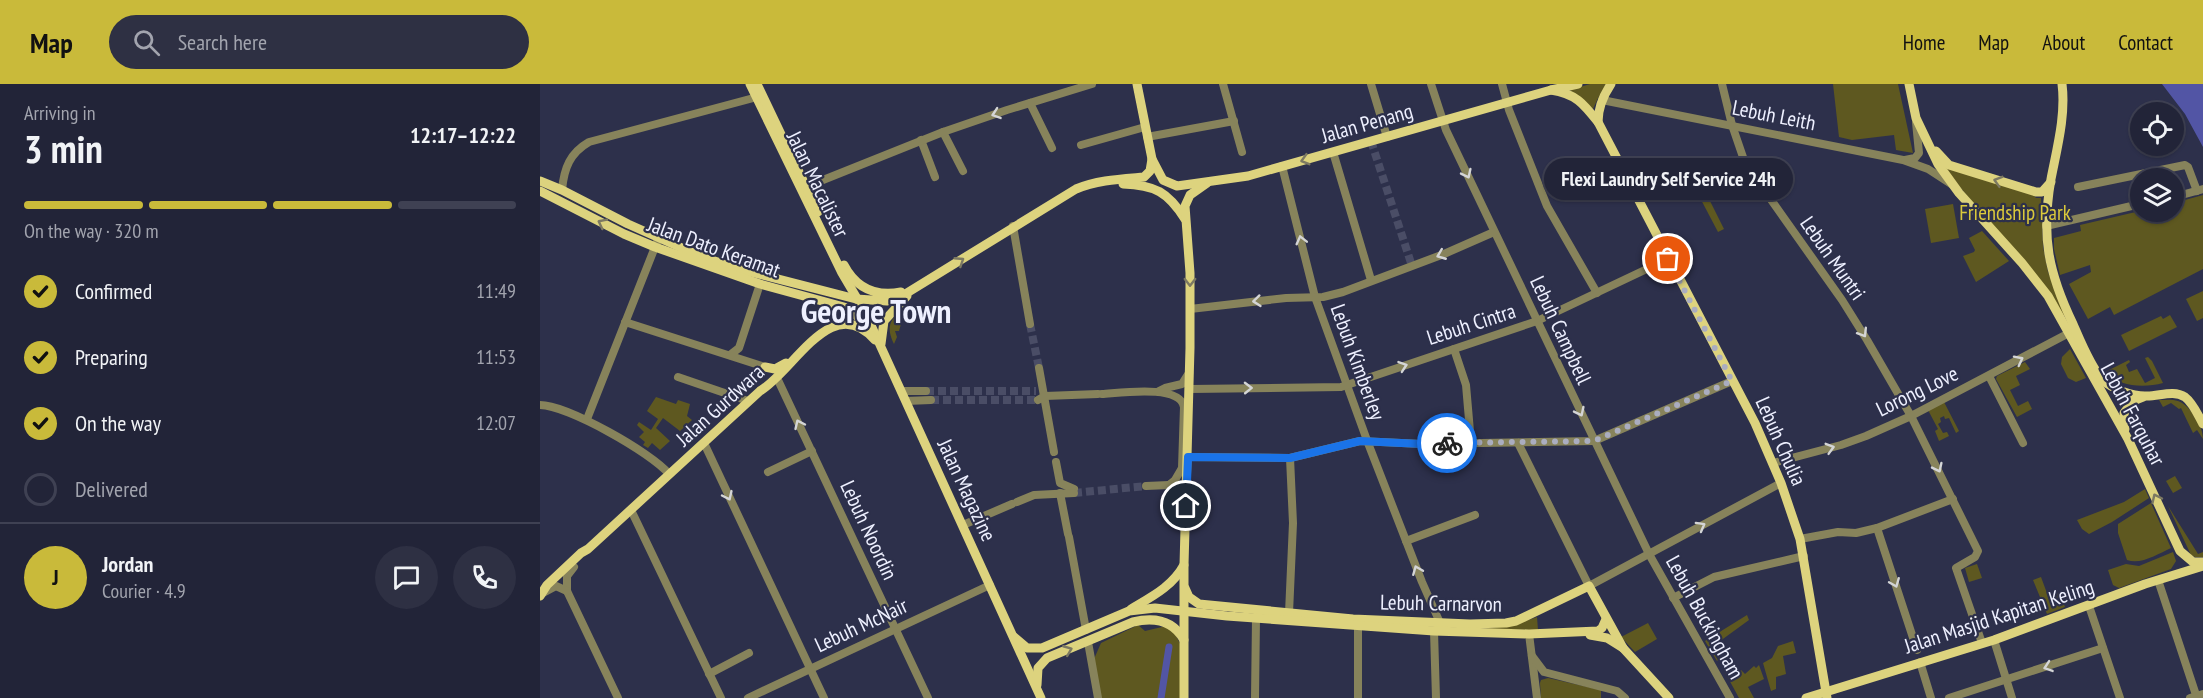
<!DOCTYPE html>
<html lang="en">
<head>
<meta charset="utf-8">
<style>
	:root { --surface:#222438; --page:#2e3043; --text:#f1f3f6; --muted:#a2a4ae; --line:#3f4153; --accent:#c9ba3a }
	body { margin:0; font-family:"PT Sans Narrow",sans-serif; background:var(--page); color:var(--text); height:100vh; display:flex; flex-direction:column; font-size:22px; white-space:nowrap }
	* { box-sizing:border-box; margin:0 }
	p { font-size:20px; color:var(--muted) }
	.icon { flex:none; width:33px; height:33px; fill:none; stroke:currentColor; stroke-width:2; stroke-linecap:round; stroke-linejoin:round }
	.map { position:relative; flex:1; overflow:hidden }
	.panel { display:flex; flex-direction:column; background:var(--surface); width:540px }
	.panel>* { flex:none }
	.fabs { position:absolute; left:1590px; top:18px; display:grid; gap:12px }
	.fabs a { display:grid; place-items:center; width:54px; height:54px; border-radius:50%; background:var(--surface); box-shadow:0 2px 4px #0004,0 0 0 2px var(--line); font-size:30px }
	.pin { position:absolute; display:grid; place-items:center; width:51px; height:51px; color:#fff; margin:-26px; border:3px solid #fff; border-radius:50%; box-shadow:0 2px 6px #0007 }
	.courier { position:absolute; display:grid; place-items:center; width:60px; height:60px; margin:-30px; border:4px solid #1a73e8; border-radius:50%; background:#fff; color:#222; box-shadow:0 2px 8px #0007 }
	.bubble { position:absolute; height:42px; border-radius:21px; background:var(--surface); box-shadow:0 2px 4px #0004,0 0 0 2px var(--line); font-size:20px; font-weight:800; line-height:42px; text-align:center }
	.headline em { font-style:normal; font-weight:800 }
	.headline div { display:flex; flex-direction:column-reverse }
	.headline { display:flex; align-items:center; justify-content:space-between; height:102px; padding:0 24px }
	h1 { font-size:39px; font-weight:800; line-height:45px }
	.bar { display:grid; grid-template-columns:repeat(4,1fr); gap:9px 6px; align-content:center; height:72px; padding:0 24px }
	.bar i { height:8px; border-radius:4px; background:var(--line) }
	.bar .selected { background:var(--accent) }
	.bar p { grid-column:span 4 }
	.line { display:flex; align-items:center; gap:15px; padding:0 24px; border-top:2px solid var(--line) }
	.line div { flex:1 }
	.round { display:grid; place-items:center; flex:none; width:63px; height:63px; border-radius:32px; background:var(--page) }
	ol { padding:0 24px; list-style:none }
	li { display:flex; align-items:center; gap:18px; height:66px }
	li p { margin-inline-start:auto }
	li .icon { padding:6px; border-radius:50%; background:var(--accent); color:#111; stroke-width:4 }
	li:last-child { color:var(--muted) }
	li i { width:33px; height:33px; border:3px solid var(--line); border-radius:50% }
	header { display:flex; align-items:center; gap:36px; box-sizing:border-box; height:84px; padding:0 30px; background:var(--accent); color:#111 }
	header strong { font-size:28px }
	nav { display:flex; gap:33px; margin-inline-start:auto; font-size:21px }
	.search { width:420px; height:54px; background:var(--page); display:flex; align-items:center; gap:15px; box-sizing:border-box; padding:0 21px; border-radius:33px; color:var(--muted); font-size:22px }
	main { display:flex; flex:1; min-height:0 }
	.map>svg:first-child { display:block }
	.green { fill:#5e5820 }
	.water { fill:#5255a5 }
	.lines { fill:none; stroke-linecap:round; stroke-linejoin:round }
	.canal { stroke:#5255a5; stroke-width:7 }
	.minor-tunnel { stroke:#4a4d66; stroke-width:8; stroke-dasharray:8 4; stroke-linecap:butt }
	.minor { stroke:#87835b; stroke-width:8 }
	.major { stroke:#ddd37e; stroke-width:9 }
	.oneway { stroke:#d4d5d6 }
	.oneway2 { stroke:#7c7962 }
	.done { stroke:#aaadc0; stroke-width:6; stroke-dasharray:0 10.8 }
	.route { stroke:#1a73e8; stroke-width:8 }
	.labels { text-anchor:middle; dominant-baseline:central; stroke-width:4.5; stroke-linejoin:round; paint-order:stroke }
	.street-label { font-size:21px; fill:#eef0ff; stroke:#2d304b }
	.park-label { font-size:21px; fill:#dac93b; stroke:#2d304b }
	.town-label { font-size:33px; font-weight:bold; fill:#eef0ff; stroke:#2d304b }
</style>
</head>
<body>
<header>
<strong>Map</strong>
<div class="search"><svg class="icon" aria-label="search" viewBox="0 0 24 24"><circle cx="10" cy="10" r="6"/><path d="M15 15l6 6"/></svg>Search here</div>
<nav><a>Home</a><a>Map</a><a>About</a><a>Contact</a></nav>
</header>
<main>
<section class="panel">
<div class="headline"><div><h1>3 min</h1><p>Arriving in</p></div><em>12:17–12:22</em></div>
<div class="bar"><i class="selected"></i><i class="selected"></i><i class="selected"></i><i></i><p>On the way · 320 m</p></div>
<ol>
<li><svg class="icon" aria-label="check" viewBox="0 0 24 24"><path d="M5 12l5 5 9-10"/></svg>Confirmed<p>11:49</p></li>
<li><svg class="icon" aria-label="check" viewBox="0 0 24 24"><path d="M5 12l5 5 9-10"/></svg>Preparing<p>11:53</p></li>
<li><svg class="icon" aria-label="check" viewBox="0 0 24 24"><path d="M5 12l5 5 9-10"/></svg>On the way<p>12:07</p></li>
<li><i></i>Delivered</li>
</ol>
<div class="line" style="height:108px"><b class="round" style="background:var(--accent);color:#111">J</b><div><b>Jordan</b><p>Courier · 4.9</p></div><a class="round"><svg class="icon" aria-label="chat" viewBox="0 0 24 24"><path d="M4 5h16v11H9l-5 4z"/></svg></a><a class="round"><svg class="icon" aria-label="phone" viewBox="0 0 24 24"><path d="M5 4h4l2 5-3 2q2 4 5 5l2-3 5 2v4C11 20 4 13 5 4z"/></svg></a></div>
</section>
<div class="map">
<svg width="1663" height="614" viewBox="0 0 1663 614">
	<rect width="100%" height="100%" fill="#2d304b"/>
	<!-- green -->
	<g class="green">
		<path d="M1050,0H1068L1058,14L1053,25L1030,6Z"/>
		<path d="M1293,0H1358L1373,69L1356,66L1354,51L1312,56L1299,53Z"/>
		<path d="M1399,77L1489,106L1496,114H1501L1503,163L1508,188L1526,231L1524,232Z"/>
		<path d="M1165,107L1184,145L1178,148L1158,110Z"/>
		<path d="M1663,111V185L1574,231L1570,223L1548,235L1529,200L1551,188L1550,181L1520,191L1514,165V154L1541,147L1540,141L1600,127L1634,128V119Z"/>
		<path d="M1413,120L1419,154L1391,159L1385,125Z"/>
		<path d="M1442,147L1469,177L1436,198L1423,172L1434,168L1435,166L1429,154Z"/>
		<path d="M1663,207V234L1657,237L1646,215Z"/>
		<path d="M365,226L359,247H355L357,253L354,260C346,243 349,234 365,226Z"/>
		<path d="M1630,231L1637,243L1589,267L1581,251L1621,232L1623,235Z"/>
		<path d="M1530,265L1546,294L1536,298L1528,294L1521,280L1522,273Z"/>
		<path d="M1608,273L1612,277L1623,299C1604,304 1579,303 1565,288L1589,276L1590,278L1586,281L1589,288L1597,285L1605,299L1615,294L1605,274Z"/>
		<path d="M1485,278L1490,285L1476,292L1480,301L1470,306L1478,322L1488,317L1492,325L1477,333L1456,295L1457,292Z"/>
		<path d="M116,313L136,320L138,316L150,320L147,332L152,336L140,347L123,334L116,344L130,357L120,366L112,359L108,364L103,361L105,358L99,353L104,348L97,341L99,338L111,346L118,335L107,327Z"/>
		<path d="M1619,316C1625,316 1632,315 1638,317C1651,322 1663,342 1663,355L1657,346L1653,349L1641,324L1639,325L1631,319L1623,323Z"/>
		<path d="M1404,318L1419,347L1416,349L1409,334L1405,335L1404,332L1400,334L1401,338L1398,340L1403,349L1407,348L1409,352L1399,357L1395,347L1398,345L1388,326Z"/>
		<path d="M1635,392L1642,404L1633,409L1626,397Z"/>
		<path d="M1605,405L1609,414L1572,438L1549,450L1542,445L1537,436L1584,418Z"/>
		<path d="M1611,419L1631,464C1618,470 1601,481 1587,476L1578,449V440Z"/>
		<path d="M1628,422L1658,470L1663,468V473H1655L1651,471Z"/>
		<path d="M1633,468L1636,477L1631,485L1579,504L1573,501L1568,486L1586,480L1599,482Z"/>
		<path d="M1437,480L1442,494L1429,498L1425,484Z"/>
		<path d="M1501,493L1508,512L1520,509L1525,523L1507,530L1493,496Z"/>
		<path d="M1207,531L1209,536L1176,560L1179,565L1174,569L1178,576L1177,577L1165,557Z"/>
		<path d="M997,533L998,546L944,545L977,540Z"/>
		<path d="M1108,539L1117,555L1095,568L1081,553Z"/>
		<path d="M598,541L605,547L626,542L633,545L641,562V614H561L554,575L561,559Z"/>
		<path d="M1253,557L1256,569L1243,572L1246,590L1236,593V605L1231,607L1223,579L1232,574L1238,562Z"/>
		<path d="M1180,579L1191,593L1201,586L1205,590L1214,582L1216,584L1219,581L1224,595L1208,603L1214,614H1199Z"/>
		<path d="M1008,594L1061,606V614H1001L1000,599L1001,596Z"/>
	</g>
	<!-- water -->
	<path class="water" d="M1622,0H1663V63L1645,30Z"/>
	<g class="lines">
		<!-- canal -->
		<path class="canal" d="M621,614L629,563"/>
		<!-- minor-tunnel -->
		<g class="minor-tunnel">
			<path d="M831,57L872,182"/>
			<path d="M490,240L499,284"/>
			<path d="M386,307H496"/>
			<path d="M391,316H498"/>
			<path d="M534,409L606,402"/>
		</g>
		<!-- minor -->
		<g class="minor">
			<path d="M683,0L702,68"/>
			<path d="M831,0L847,53"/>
			<path d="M891,0L906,46L1109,470L1190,614"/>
			<path d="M962,0L969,26L1007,122L1057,209"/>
			<path d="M1182,0L1192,41L1205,79L1302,216L1327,256L1371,332L1438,467L1435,473L1416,484L1442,559"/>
			<path d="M1062,16L1363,76L1388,85L1411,100"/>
			<path d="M490,19L512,64"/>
			<path d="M403,48L423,87"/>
			<path d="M607,53L694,37"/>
			<path d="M381,56L395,93"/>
			<path d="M541,61L605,43"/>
			<path d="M793,68L831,196"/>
			<path d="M1365,76L1375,74L1379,69L1376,38"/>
			<path d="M742,82L775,213L828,359L882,498L901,541"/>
			<path d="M1538,103L1645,81L1648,83L1657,107"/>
			<path d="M263,104L403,48L467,26L552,0"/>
			<path d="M22,106C24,84 30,69 49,58L221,12"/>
			<path d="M1634,113L1663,105"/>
			<path d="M473,142L490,240"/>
			<path d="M1506,142L1600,120"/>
			<path d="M650,225L746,214L783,213L803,208L904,170L954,148"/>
			<path d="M85,238L225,283"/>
			<path d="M914,265L926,301L931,359"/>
			<path d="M190,271L199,264L220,200"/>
			<path d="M499,284L514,368"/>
			<path d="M1449,292L1483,359"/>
			<path d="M138,293L208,317"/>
			<path d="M237,294L388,614"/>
			<path d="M650,305L801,303L997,237L1128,175"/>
			<path d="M361,307H386"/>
			<path d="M619,307L625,304L642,300L649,289"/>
			<path d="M562,310C580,309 640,300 644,323L642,384L635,396L629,401"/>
			<path d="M498,316L505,312L558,310"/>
			<path d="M366,317L391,316"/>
			<path d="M0,321C27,321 112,369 129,390"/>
			<path d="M47,335L117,158"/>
			<path d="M164,359L284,614"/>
			<path d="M978,359L1049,502L1241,399"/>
			<path d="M648,373L750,374L820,357L882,360L1054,357L1192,297"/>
			<path d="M516,378L520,399L534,405"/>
			<path d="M1233,379L1301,361L1326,352L1371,332L1529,249"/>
			<path d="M228,388L272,367"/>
			<path d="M629,401L641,410L646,419"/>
			<path d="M606,402L629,401"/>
			<path d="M520,409L528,450"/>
			<path d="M477,418L494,411L534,409"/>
			<path d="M91,426L181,614"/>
			<path d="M423,441L472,420"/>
			<path d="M1337,444L1377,566"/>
			<path d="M529,453L546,546"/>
			<path d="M1260,455L1298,448L1316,449L1337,444L1413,415"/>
			<path d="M866,457L935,431"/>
			<path d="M34,483L27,492V507L78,614"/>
			<path d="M1618,496L1657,614"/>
			<path d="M3,509L16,502L27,507"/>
			<path d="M1133,514L1174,493L1264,472"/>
			<path d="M1549,522L1580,614"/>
			<path d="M749,529L753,439L750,374"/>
			<path d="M818,543V614"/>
			<path d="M894,547L896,614"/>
			<path d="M989,550L997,614"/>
			<path d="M1454,556L1472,614"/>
			<path d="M548,558L558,614"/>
			<path d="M992,572L1004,588L1077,607L1085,614"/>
			<path d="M1380,578L1391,614"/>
			<path d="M169,590L209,569"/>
			<path d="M208,614L450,501"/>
			<path d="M715,614L716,534"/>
			<path d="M1409,614L1563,564"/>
			<path d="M1650,614L1663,610"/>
		</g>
		<!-- major -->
		<g class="major">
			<path d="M210,0L302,189L325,228L501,614"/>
			<path d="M217,0L278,128"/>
			<path d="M597,0L612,75L623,96L637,102L708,92L1011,6L1038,0"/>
			<path d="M1369,0L1376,34L1398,80L1419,109L1482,179L1508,212L1588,355L1640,467L1653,478H1663"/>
			<path d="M1522,0C1526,31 1517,64 1511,95C1501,152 1508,188 1533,240C1540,256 1551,284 1563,296C1572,305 1593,312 1605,312C1618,313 1633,305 1645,313C1653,319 1658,331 1663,340"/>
			<path d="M1011,6C1036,10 1043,19 1058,38L1215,339L1241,399L1260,455L1287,614"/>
			<path d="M1058,38C1058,23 1063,12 1071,0"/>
			<path d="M1396,67L1409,81L1496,108H1502L1511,98"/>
			<path d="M0,97L22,106L88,140L160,172L195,184L316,215L347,217L362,212L536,105C557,96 581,95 604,93L610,87L612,75"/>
			<path d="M583,100C615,101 628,108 645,135"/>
			<path d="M0,107L84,150L115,163L220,200L304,223L327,239"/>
			<path d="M304,181C316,204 335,213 361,208"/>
			<path d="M341,260L344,237L367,212"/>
			<path d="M225,283L235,285L246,279"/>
			<path d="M1585,345L1584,329L1593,317L1603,313"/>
			<path d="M645,504L649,513L659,520L813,535L930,540L966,539L976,537L1049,502L1083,564"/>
			<path d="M0,512L7,501L41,469L48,465L220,307C254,287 292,206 335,256"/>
			<path d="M591,525C611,513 632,503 644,481"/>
			<path d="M1050,551L1067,554L1083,564L1129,614"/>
			<path d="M474,553L487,564H502L589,527L615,524L687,532L894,547L989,550L1058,547L1062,544L1066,535"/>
			<path d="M497,601L498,584L507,574L593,538C614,533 633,536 644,556"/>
			<path d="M644,614V481L650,264V189L645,122L650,111L667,99"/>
			<path d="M1266,614L1454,556L1605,500L1663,482"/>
		</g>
	</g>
	<!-- one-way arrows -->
	<defs><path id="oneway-chevron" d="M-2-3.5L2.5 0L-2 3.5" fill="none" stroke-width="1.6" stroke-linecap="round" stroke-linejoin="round" transform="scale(1.5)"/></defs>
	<g class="oneway">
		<use href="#oneway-chevron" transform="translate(456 30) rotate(161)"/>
		<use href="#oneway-chevron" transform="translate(927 90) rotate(64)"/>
		<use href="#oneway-chevron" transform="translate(761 156) rotate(-104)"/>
		<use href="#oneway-chevron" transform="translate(901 171) rotate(158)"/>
		<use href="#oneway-chevron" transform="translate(717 217) rotate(174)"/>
		<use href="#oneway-chevron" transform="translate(1323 249) rotate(58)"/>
		<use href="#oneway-chevron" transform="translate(1479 276) rotate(-27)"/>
		<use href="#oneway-chevron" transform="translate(863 282) rotate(-19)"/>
		<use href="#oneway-chevron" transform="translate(708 304) rotate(-1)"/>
		<use href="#oneway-chevron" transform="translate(1040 328) rotate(64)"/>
		<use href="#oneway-chevron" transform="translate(259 340) rotate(-115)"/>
		<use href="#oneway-chevron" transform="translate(1290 364) rotate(-16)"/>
		<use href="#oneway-chevron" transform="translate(1398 384) rotate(64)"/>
		<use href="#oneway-chevron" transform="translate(188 412) rotate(65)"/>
		<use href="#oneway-chevron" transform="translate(1161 442) rotate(-29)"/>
		<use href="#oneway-chevron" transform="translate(877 486) rotate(-112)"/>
		<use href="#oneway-chevron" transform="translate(1355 499) rotate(68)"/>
		<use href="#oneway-chevron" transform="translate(1508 583) rotate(161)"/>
	</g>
	<g class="oneway2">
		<use href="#oneway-chevron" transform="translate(765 76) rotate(164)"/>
		<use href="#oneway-chevron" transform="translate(1458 97) rotate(-164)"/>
		<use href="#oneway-chevron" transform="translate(62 139) rotate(-153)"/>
		<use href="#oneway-chevron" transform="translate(420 177) rotate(-33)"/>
		<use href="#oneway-chevron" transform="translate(650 198) rotate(90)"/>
		<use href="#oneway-chevron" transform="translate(1616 414) rotate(-115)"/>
		<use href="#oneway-chevron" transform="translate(528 566) rotate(-22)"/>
	</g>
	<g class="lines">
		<!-- done -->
		<path class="done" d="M907,359L1054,357L1192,297L1128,175"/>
		<!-- route -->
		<path class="route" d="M646,422L648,373L750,374L820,357L882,360L907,359"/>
	</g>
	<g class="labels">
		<!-- street labels -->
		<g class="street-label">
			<text transform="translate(1234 31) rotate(11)">Lebuh Leith</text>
			<text transform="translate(827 39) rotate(-16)">Jalan Penang</text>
			<text transform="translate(278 100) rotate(64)">Jalan Macalister</text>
			<text transform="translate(174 163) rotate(20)">Jalan Dato Keramat</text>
			<text transform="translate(1293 174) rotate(55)">Lebuh Muntri</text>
			<text transform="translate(931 240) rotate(-18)">Lebuh Cintra</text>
			<text transform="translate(1021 246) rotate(65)">Lebuh Campbell</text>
			<text transform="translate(818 278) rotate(70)">Lebuh Kimberley</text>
			<text transform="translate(1377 307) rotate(-26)">Lorong Love</text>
			<text transform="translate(180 321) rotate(-42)">Jalan Gurdwara</text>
			<text transform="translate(1593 330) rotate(62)">Lebuh Farquhar</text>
			<text transform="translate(1241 357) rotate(66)">Lebuh Chulia</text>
			<text transform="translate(427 406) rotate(65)">Jalan Magazine</text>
			<text transform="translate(329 446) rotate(65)">Lebuh Noordin</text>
			<text transform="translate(901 519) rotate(1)">Lebuh Carnarvon</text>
			<text transform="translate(1459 532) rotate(-18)">Jalan Masjid Kapitan Keling</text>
			<text transform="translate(1165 533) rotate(61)">Lebuh Buckingham</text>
			<text transform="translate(321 541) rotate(-25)">Lebuh McNair</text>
		</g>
		<!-- park labels -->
		<g class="park-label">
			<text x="1475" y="128">Friendship Park</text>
		</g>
		<!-- town labels -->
		<g class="town-label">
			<text x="336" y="226">George Town</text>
		</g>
	</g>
</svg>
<div class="fabs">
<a><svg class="icon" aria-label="locate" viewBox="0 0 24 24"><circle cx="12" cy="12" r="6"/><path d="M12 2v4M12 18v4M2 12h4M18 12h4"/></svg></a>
<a><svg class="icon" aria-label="layers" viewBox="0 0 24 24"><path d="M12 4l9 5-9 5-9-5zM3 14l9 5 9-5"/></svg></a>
</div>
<div class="pin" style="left:1128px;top:175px;background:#ea580c"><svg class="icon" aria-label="bag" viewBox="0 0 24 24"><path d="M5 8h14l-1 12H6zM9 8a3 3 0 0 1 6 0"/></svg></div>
<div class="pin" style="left:646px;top:422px;background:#1f2937"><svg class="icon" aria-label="home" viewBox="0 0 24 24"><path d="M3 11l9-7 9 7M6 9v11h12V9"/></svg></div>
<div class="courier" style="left:907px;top:359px"><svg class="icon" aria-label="bike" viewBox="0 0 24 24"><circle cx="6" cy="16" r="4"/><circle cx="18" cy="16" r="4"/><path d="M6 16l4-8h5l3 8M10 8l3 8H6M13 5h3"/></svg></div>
<div class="bubble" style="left:1004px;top:74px;width:249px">Flexi Laundry Self Service 24h</div>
</div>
</main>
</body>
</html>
